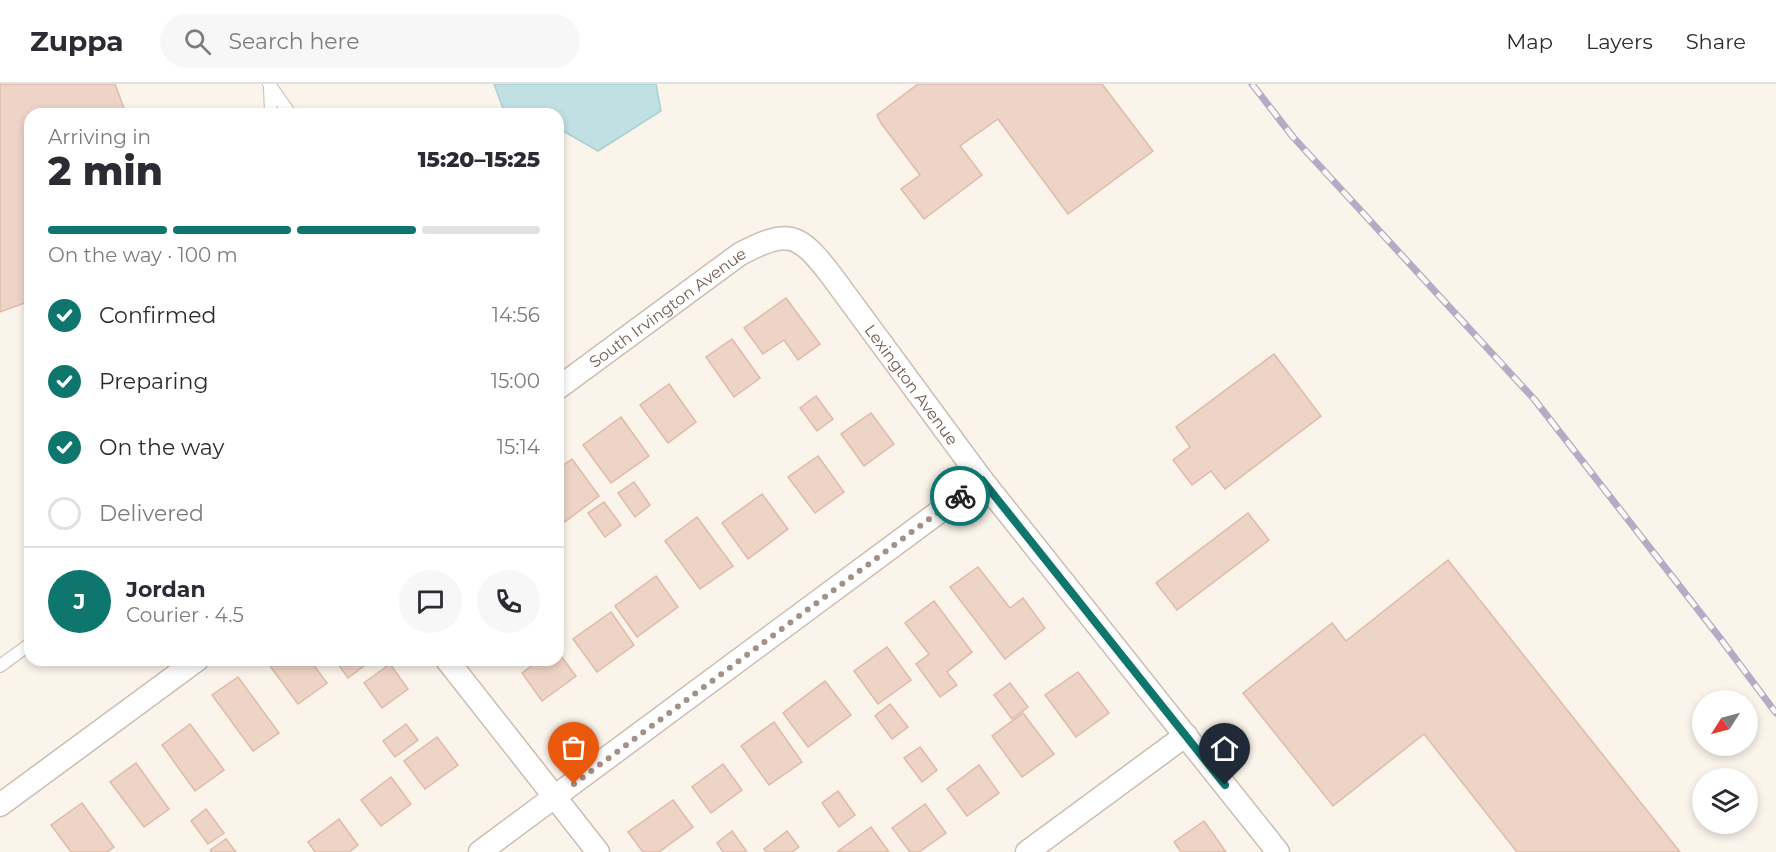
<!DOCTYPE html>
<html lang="en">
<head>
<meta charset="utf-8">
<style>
	:root { --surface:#fff; --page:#f7f7f7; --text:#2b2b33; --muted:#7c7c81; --line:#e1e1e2; --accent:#0f766e }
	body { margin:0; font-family:Montserrat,sans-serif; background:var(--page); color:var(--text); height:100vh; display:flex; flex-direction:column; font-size:22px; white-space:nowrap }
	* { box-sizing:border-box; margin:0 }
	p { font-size:20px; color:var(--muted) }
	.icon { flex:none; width:33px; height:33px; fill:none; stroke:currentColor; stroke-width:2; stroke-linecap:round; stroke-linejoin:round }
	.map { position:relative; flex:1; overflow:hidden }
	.sheet { position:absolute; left:24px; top:24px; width:540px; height:558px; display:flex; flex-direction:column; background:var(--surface); border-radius:18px; box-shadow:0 3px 9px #0003 }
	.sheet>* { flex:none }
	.needle { width:39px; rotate:234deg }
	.fabs { position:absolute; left:1692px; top:606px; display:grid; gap:12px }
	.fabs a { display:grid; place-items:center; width:66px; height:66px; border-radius:50%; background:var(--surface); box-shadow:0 3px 9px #0003; font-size:30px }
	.pin { position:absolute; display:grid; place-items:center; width:51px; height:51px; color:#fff; margin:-62px -26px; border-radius:50% 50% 50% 0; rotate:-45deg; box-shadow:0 0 6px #0007 }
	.pin .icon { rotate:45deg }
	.courier { position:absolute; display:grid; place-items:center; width:60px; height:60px; margin:-30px; border:4px solid #0f766e; border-radius:50%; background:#fff; color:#222; box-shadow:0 2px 8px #0007 }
	.headline em { font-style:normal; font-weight:800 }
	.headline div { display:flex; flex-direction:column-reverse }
	.headline { display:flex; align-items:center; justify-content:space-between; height:102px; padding:0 24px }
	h1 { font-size:39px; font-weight:800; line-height:45px }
	.bar { display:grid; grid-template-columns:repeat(4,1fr); gap:9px 6px; align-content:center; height:72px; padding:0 24px }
	.bar i { height:8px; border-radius:4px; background:var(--line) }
	.bar .current { background:var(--accent) }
	.bar p { grid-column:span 4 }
	.line { display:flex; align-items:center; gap:15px; padding:0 24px; border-top:2px solid var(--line) }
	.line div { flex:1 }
	.round { display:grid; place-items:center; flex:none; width:63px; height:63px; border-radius:32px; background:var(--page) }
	ol { padding:0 24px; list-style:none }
	li { display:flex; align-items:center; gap:18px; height:66px }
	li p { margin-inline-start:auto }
	li .icon { padding:6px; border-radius:50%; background:var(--accent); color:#fff; stroke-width:4 }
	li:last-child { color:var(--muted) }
	li i { width:33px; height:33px; border:3px solid var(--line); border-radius:50% }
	header { display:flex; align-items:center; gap:36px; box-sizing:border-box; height:84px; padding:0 30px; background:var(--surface); border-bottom:2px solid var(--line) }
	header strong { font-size:28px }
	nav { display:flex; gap:33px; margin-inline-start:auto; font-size:21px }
	.search { width:420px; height:54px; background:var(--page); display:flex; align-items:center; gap:15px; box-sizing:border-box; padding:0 21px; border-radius:33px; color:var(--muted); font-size:22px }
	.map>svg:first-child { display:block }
	.water { fill:#c1e0e3; stroke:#a9cfd4; stroke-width:1.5 }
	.building { fill:#eed4c6; stroke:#dfbaa8; stroke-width:1.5 }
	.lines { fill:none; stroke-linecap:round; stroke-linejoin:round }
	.service-casing { stroke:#ccbcb2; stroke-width:14 }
	.minor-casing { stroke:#ccbcb2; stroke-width:25 }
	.service { stroke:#fff; stroke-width:12 }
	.minor { stroke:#fff; stroke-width:22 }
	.rail-casing { stroke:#b7aac5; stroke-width:7 }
	.rail { stroke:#fef8f2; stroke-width:4.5; stroke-dasharray:14; stroke-linecap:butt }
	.done { stroke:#a39186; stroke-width:6; stroke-dasharray:0 10.8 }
	.route { stroke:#0f766e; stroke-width:8 }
	.labels { text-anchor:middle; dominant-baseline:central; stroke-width:5; stroke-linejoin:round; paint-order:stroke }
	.street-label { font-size:16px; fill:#745b50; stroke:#fef8f2 }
</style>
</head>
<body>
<header>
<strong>Zuppa</strong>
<div class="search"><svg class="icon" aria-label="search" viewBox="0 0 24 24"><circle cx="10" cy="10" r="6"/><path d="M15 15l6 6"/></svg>Search here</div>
<nav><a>Map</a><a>Layers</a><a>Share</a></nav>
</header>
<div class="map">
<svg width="1776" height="768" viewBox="0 0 1776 768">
	<rect width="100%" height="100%" fill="#fbf4eb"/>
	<!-- water -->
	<path class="water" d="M494,0H656L661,27L598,67L558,44V30H505Z"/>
	<!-- building -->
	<g class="building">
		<path d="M0,0H115L126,30H30V217L0,228Z"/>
		<path d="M918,0H1102L1153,67L1068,130L998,35L960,62L982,91L924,135L901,105L920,91L881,39L877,31Z"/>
		<path d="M786,214L820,260L798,276L784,256L763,270L744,244Z"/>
		<path d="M732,255L760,294L734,313L706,273Z"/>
		<path d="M1274,270L1321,332L1225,405L1211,387L1192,401L1173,376L1190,363L1176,343Z"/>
		<path d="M669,300L696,338L668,359L640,321Z"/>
		<path d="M816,312L833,335L817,347L800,324Z"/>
		<path d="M871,329L894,360L864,382L841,350Z"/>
		<path d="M621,333L649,372L611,399L583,361Z"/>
		<path d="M818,372L844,408L815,429L788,393Z"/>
		<path d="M572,375L599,412L562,440L558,435V385Z"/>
		<path d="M634,398L650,421L635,433L618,409Z"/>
		<path d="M762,410L788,445L748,475L722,439Z"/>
		<path d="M604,418L621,441L605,453L588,429Z"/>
		<path d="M1248,429L1269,456L1177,526L1156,499Z"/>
		<path d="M697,433L733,482L700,505L665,457Z"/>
		<path d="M1448,476L1680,768H1517L1424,650L1333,722L1243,609L1332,539L1346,557Z"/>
		<path d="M978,483L1010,524L1023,514L1045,544L1005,575L950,503Z"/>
		<path d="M656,492L678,523L637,553L615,522Z"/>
		<path d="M934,517L972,568L947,588L957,601L940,613L916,580L929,570L905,539Z"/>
		<path d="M611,528L634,561L597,588L573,555Z"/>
		<path d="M887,563L911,596L878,620L854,587Z"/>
		<path d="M558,568L576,592L542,617L522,589L540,576H558Z"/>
		<path d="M270,576H310L327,599L298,620L267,578Z"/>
		<path d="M335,576H372L348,594Z"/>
		<path d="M390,580L408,605L382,624L364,599Z"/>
		<path d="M1078,588L1109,629L1076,653L1045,611Z"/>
		<path d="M238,593L279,649L253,667L212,611Z"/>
		<path d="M825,597L851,631L808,663L783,629Z"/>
		<path d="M1010,599L1028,623L1012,635L994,611Z"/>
		<path d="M890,620L908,643L892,655L875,632Z"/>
		<path d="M1023,629L1054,670L1022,693L992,652Z"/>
		<path d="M774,638L802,678L769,701L741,662Z"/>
		<path d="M190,640L224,686L195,707L162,661Z"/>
		<path d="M406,640L418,656L395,673L383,657Z"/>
		<path d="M437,653L458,681L425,705L404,677Z"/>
		<path d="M920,663L937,686L922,698L904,674Z"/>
		<path d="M136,679L169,725L144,743L110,698Z"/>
		<path d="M723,680L742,706L711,729L692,703Z"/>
		<path d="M979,681L999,709L967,732L947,705Z"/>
		<path d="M391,693L411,720L381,742L361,716Z"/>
		<path d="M838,707L855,731L839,743L822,719Z"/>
		<path d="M673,716L693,743L659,768H643L628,748Z"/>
		<path d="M82,719L114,763L107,768H71L51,741Z"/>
		<path d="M925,720L946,749L919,768H910L892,744Z"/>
		<path d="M206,725L224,749L208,760L191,737Z"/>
		<path d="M339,735L358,761L349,768H315L308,758Z"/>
		<path d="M1204,737L1226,768H1181L1174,758Z"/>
		<path d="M871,743L889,768H837Z"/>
		<path d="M732,747L747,768H723L717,759Z"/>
		<path d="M787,747L799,763L792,768H766L764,765Z"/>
		<path d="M226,755L236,768H212L210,766Z"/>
	</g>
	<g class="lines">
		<!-- service casing -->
		<g class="service-casing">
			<g id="service">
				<path d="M269,0L290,30"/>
				<path d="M270,3L271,30"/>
				<path d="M0,582L30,560"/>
			</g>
		</g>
		<!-- minor casing -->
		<g class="minor-casing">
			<g id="minor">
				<path id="s1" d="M558,304L740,170C788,145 798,148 831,191L982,396L1278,768"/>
				<path d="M447,576L598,768"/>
				<path d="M0,721L197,576"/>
				<path d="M480,768L982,396"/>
				<path d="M1027,768L1186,651"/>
			</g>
		</g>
		<!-- service -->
		<use href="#service" class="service"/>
		<!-- minor -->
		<use href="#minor" class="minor"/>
		<!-- rail casing -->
		<g class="rail-casing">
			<path id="rail" d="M1252,0L1293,53L1534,315L1720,554L1776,629"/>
		</g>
		<!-- rail -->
		<use href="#rail" class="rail"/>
	</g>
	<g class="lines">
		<!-- done -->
		<path class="done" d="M574,700L960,412"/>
		<!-- route -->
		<path class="route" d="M960,412L982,396L1225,701"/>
	</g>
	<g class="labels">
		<!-- street labels -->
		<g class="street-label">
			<text stroke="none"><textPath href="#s1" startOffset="136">South Irvington Avenue</textPath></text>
			<text stroke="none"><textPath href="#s1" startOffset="471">Lexington Avenue</textPath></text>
		</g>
	</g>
</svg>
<div class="fabs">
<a><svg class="needle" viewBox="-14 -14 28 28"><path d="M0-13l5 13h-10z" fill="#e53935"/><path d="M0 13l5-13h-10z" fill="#7c7c81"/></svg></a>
<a><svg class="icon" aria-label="layers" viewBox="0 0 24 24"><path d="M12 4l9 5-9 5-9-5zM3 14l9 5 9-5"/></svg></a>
</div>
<div class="pin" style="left:574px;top:700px;background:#ea580c"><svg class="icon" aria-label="bag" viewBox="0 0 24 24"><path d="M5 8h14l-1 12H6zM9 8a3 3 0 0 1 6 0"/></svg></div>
<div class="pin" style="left:1225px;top:701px;background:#1f2937"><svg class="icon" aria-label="home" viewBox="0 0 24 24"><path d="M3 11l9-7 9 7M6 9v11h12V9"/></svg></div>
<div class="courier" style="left:960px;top:412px"><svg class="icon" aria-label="bike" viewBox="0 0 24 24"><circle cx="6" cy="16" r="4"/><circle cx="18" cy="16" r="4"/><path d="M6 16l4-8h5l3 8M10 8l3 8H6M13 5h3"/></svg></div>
<section class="sheet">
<div class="headline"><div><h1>2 min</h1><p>Arriving in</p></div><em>15:20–15:25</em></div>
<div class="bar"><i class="current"></i><i class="current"></i><i class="current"></i><i></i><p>On the way · 100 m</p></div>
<ol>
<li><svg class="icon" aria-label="check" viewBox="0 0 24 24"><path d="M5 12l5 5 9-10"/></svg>Confirmed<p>14:56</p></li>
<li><svg class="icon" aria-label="check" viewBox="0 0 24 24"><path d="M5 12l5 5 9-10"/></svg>Preparing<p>15:00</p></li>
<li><svg class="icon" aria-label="check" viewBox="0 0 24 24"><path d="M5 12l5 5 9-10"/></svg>On the way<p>15:14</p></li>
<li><i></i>Delivered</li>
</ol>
<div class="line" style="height:108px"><b class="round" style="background:var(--accent);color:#fff">J</b><div><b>Jordan</b><p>Courier · 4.5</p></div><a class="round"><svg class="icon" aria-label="chat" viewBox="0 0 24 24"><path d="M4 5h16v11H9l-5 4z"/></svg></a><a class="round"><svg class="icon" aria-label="phone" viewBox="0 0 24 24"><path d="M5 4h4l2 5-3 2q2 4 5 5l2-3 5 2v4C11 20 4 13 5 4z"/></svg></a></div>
</section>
</div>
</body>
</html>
